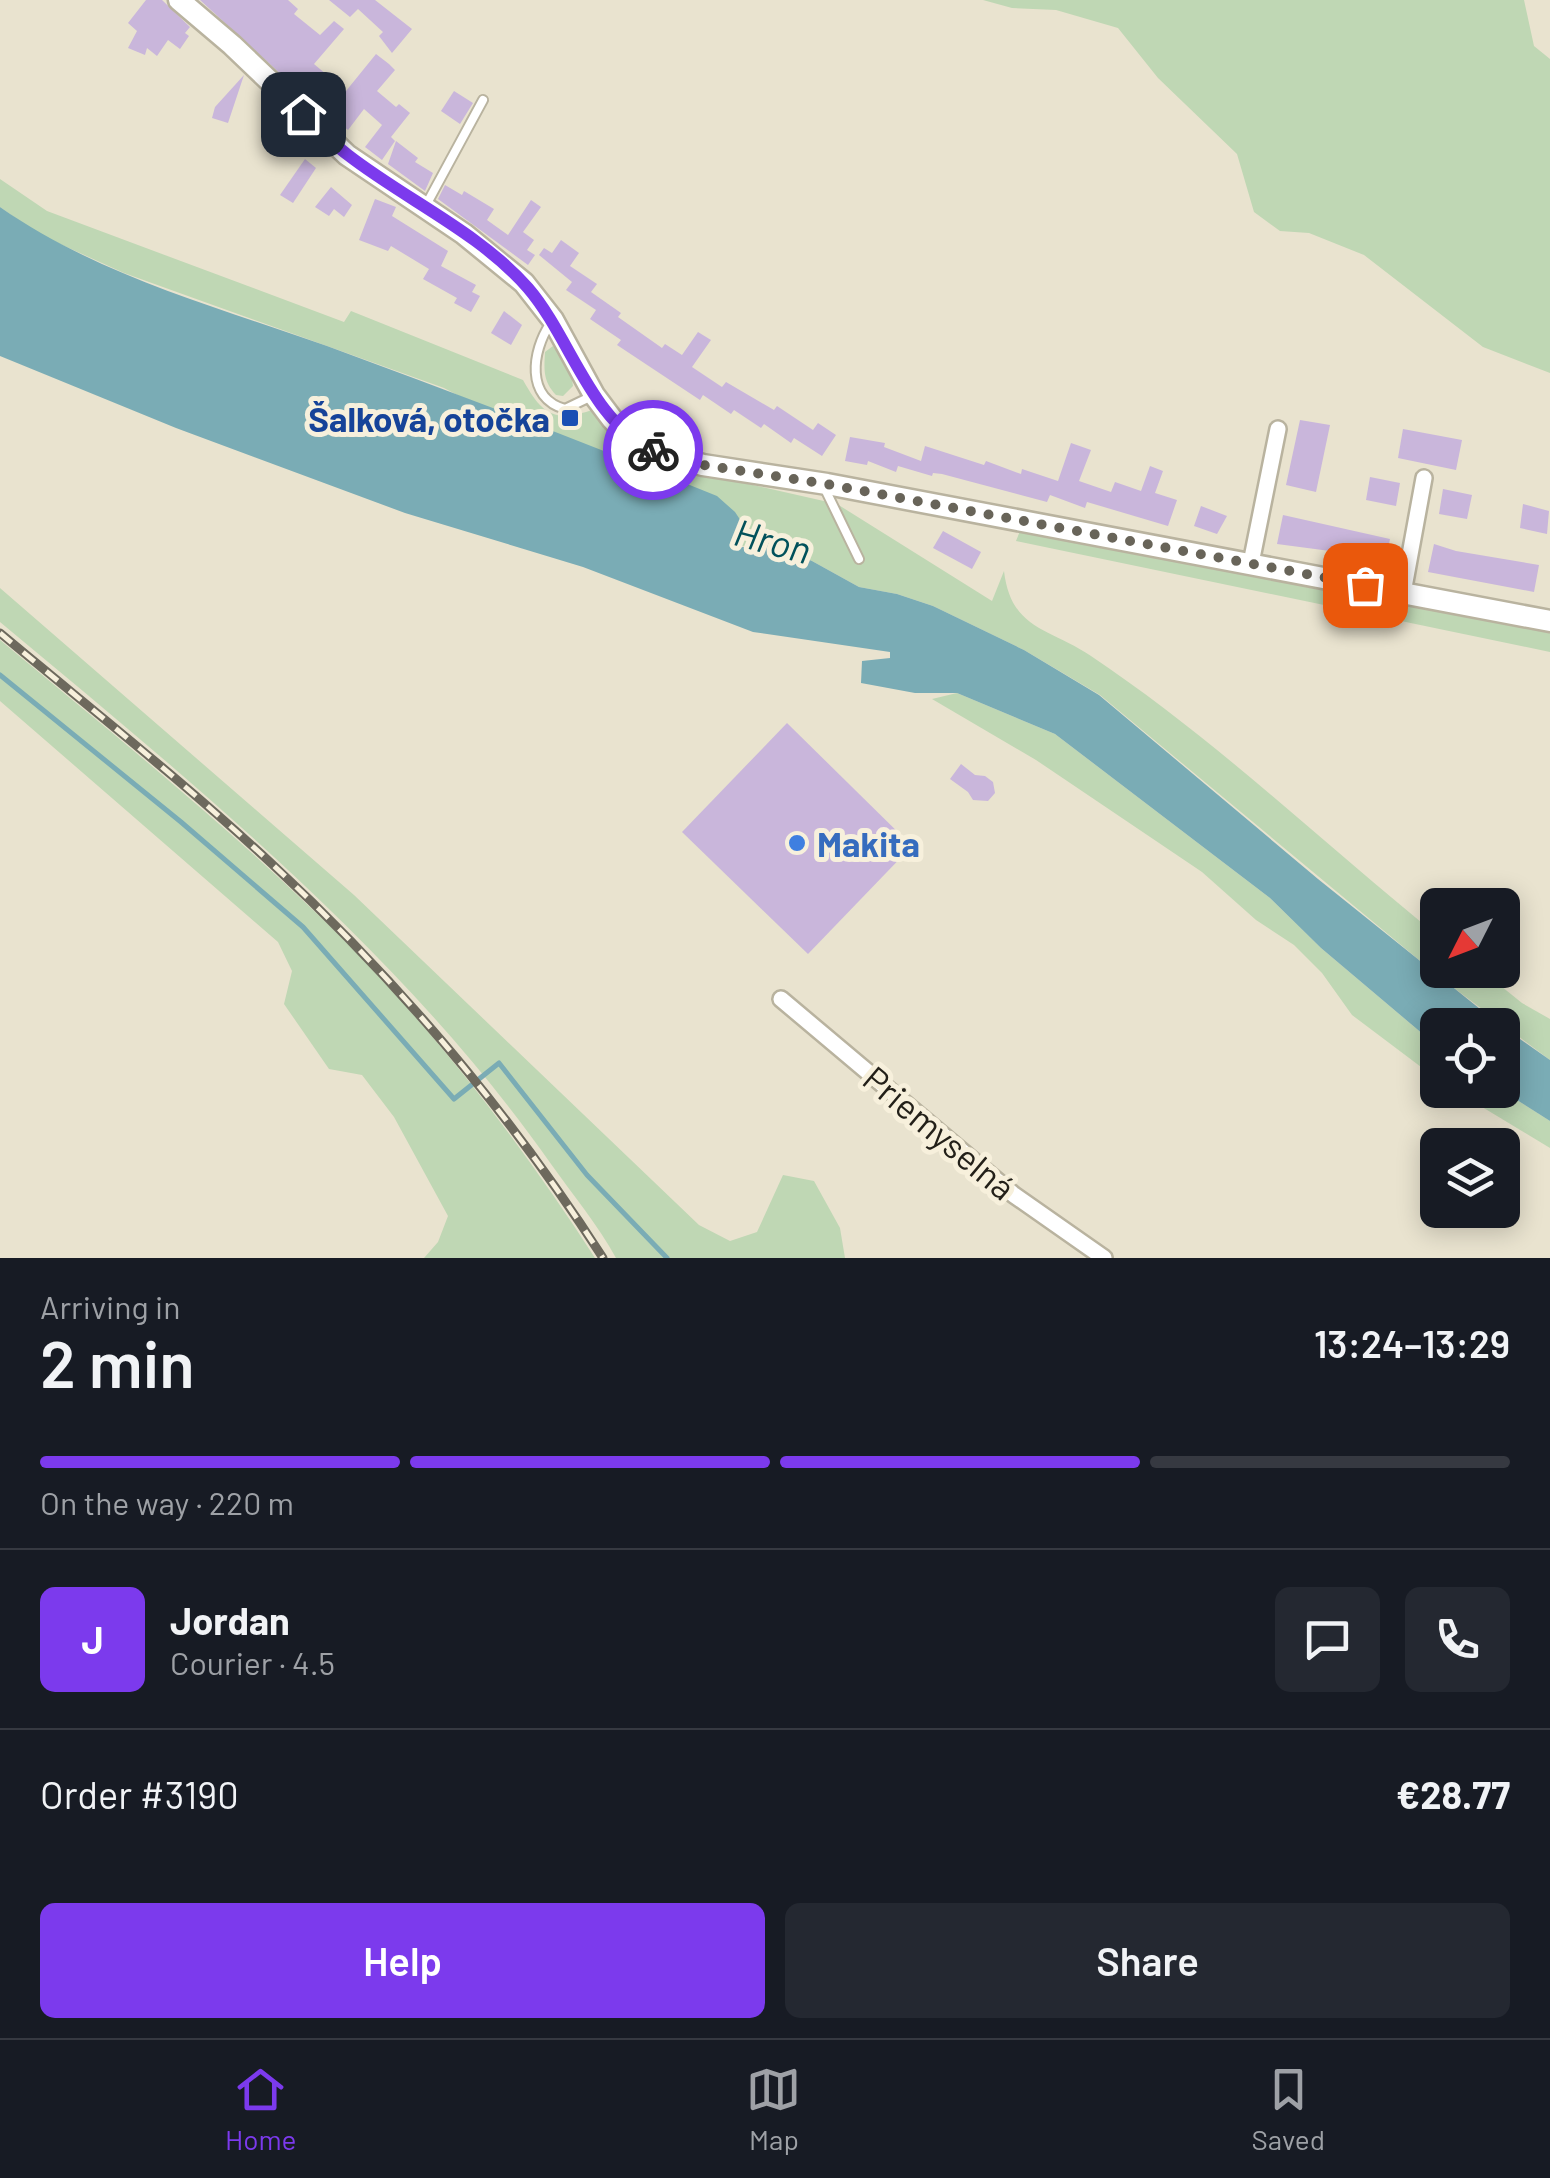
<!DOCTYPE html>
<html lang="en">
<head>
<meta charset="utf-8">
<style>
	:root { --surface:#171b24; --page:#242831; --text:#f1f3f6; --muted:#9ea1a6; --line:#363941; --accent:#7c3aed }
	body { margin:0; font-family:Barlow,sans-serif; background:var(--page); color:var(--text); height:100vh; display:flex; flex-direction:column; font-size:38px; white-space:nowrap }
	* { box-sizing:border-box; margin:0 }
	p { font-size:32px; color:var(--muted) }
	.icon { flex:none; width:55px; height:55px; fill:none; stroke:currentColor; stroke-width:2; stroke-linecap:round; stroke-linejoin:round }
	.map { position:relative; height:1258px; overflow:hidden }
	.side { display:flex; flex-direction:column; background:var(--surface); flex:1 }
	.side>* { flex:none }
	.needle { width:65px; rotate:228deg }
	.tools { position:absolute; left:1420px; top:888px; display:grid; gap:20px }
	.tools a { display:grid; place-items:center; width:100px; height:100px; border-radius:15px; background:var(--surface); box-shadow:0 5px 25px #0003; font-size:50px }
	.pin { position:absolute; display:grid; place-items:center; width:85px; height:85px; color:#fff; margin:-42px; border-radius:20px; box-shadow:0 5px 15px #0006 }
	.courier { position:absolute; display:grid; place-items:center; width:100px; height:100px; margin:-50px; border:8px solid #7c3aed; border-radius:50%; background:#fff; color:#222; box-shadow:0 2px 12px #0007 }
	.head em { font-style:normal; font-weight:600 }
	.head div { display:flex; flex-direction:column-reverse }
	.head { display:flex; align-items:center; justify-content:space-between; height:170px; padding:0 40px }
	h1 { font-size:65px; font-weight:600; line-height:75px }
	.bar { display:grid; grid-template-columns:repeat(4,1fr); gap:15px 10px; align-content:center; height:120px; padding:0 40px }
	.bar i { height:12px; border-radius:8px; background:var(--line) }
	.bar .selected { background:var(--accent) }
	.bar p { grid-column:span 4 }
	.line { display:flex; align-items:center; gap:25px; padding:0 40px; border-top:2px solid var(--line) }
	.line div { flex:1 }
	.round { display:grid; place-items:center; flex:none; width:105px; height:105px; border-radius:15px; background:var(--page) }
	.action { display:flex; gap:20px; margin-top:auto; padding:20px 40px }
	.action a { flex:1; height:115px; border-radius:15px; background:var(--accent); color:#fff; font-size:40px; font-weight:600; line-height:115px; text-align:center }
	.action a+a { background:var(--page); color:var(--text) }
	.tabs { display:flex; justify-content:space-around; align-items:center; height:140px; border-top:2px solid var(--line); background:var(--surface); font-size:28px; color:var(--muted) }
	.tabs a { display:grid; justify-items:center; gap:5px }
	.tabs .selected { color:var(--accent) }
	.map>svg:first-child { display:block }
	.green { fill:#bfd7b4 }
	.water { fill:#7aacb5 }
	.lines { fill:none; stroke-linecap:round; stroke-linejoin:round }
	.stream { stroke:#7aacb5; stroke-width:5 }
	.building { fill:#c9b6db }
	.lane-casing { stroke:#b9b39f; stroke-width:12 }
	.street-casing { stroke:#b9b39f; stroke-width:20 }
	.secondary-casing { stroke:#b9b39f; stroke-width:25 }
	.lane { stroke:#fff; stroke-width:8 }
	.street { stroke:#fff; stroke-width:15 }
	.secondary { stroke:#fff; stroke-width:20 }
	.rail-casing { stroke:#6d695d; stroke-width:9 }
	.rail { stroke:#f7f0dc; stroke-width:5; stroke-dasharray:15; stroke-linecap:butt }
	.done { stroke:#686459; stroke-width:10; stroke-dasharray:0 18 }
	.route { stroke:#7c3aed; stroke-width:12 }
	.transit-dot { fill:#1a4fb4; stroke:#f7f0dc; stroke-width:4 }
	.shop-dot { fill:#3f7fe0; stroke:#f7f0dc; stroke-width:4 }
	.labels { text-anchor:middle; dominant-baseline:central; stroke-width:10; stroke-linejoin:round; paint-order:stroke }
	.transit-label { font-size:35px; font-weight:bold; fill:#164399; stroke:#f7f0dc; text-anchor:end }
	.shop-label { font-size:35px; font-weight:bold; fill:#366cbe; stroke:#f7f0dc; text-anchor:start }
	.street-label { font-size:35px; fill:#232019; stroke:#f7f0dc }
	.water-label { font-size:38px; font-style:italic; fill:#02515b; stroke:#f7f0dc }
</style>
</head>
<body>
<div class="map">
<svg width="1550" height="1258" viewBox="0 0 1550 1258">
	<rect width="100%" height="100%" fill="#e9e3cf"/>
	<!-- green -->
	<g class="green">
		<path d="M983,0H1524L1534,46L1550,59V373L1483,347L1364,255L1309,233L1280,231L1254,212L1237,154L1158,78L1118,28L1056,10L1012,8Z"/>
		<path d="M0,179L47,211L344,322L351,311L523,380C543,416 555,423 595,409L673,467L837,504L992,601L1004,571C1011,630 1049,628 1091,656C1215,739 1322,842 1437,935L1438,970H1481L1522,1003L1550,1019V1060L1442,979L1100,695L1024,650L933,606L897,594L859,587L812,561L767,543L763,548L741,546L444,388L124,273L38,234L0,207Z"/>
		<path d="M553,346L571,371L573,386L563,396L556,395C543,381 544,370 545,352Z"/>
		<path d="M1020,531L1240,568L1550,631V652L1016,541Z"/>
		<path d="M0,588L354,895L699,1225L730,1241L757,1232L783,1175L814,1181L840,1228L845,1258H616C598,1225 573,1195 551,1164C402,952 198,787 0,622Z"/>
		<path d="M0,640C106,728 213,814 312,909C421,1012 514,1133 595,1258H424L438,1242L448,1216L394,1117L362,1075L329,1069L284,1004L292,971L278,942L0,701Z"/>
		<path d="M957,693L1055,734L1270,898L1321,948L1437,1046V1079L1352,1015L1322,973L1294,945L1256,920L1202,872L1036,760L932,699Z"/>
		<path d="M1454,1090H1501L1550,1121V1148Z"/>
	</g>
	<!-- water -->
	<g class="water">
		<path d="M0,207C97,275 217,307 327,346C458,394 588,444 717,496L735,512L747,530L741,547L763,548L766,542L812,561L859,587L897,594L933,606L1024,650L1099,695L1318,879L1500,1025H1438L1437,1046L1321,948L1270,898L1055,734L957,693H915L861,683L862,661L890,658V652L753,632L583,567L405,513L176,428L0,356Z"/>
		<path d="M1503,1027L1550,1060V1121L1501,1090Z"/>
	</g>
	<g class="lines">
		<!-- stream -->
		<path class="stream" d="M0,675L181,822L303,927L454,1099L499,1063L587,1175L667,1258"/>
	</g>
	<!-- building -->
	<g class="building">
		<path d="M146,0H162L190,27L185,33L189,36L180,49L168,40L157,56L147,48L145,55L128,48L137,31L128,23Z"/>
		<path d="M200,0H288L298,9L294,14L320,35L334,21L344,29L314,64L346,91L376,54L389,64L395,70L377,91L396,107L399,104L410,113L391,137L395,141L382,160L365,147L382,125L364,109L348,130L337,121L335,124Z"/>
		<path d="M329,0H375L412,29L392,53L379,36L383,32L358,9L350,17Z"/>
		<path d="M244,75L228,123L212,118L215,107Z"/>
		<path d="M454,91L473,103L460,124L441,111Z"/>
		<path d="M272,102L297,126L290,134L275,122L270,133L261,126Z"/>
		<path d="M396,141L418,158L415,162L433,173L425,191L388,164Z"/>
		<path d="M305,159L316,168L293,203L280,195Z"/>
		<path d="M445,185L462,195L464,191L494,209L487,220L508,235L531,200L541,207L523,232L534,240L527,250L535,255L528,265L438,199Z"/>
		<path d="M331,187L352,205L344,217L334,209L329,216L315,207Z"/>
		<path d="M375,199L396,207L392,216L448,251L441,266L476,285L472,292L480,296L471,312L454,303L457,298L423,279L429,269L391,246L388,251L359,240Z"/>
		<path d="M561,240L579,253L570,266L597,284L591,292L621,313L618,317L662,348L665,344L682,355L698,332L711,340L692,367L722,387L726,382L774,410L777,406L813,430L818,423L836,435L822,456L794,438L791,443L764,424L761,428L734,410L731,414L703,395L700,400L617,345L621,340L590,319L596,310L566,290L572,282L539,255L544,248L552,253Z"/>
		<path d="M504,311L522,325L511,345L491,333Z"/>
		<path d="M1300,420L1330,425L1316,492L1286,485Z"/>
		<path d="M1403,429L1462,440L1456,470L1398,458Z"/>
		<path d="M850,437L885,443L884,447L921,461L925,446L984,465L986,461L1021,474L1022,469L1058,481L1071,443L1091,450L1079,481L1111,492L1115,482L1141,491L1150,466L1163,471L1155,493L1177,500L1168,526L1087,502L1085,508L1050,495L1047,502L942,474L933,473L932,476L898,466L896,472L868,461L867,465L845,461Z"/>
		<path d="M1370,477L1400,483L1396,506L1366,500Z"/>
		<path d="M1443,489L1472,495L1467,519L1439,514Z"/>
		<path d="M1523,504L1549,511L1547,534L1520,528Z"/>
		<path d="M1201,506L1227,516L1217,534L1194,526Z"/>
		<path d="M1283,515L1390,539L1385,564L1330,551L1277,544Z"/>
		<path d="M943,531L981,552L972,569L933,548Z"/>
		<path d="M1434,544L1456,551L1539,565L1534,592L1428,572Z"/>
		<path d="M787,723L912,846L808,954L682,832Z"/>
		<path d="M961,764L975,775L985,776L993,782L995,793L988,801L973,800L968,792L950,779Z"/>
	</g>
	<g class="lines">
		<!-- lane casing -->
		<g class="lane-casing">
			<g id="lane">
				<path d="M425,207L483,100"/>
				<path d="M550,324C532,351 525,398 565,409L590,397"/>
				<path d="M824,487L859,559"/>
			</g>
		</g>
		<!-- street casing -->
		<g class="street-casing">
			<g id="street">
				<path d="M1251,563L1278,429"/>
				<path d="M1403,593L1424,478"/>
				<path d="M781,999L1014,1195L1104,1258"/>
			</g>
		</g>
		<!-- secondary casing -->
		<g class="secondary-casing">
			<path id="secondary" d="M179,0L232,45L347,155L464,234L524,283L553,320L594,395L612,419L626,434L660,453L703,465L827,484L1550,621"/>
		</g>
		<!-- lane -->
		<use href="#lane" class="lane"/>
		<!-- street -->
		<use href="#street" class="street"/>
		<!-- secondary -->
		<use href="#secondary" class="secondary"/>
		<!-- rail casing -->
		<g class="rail-casing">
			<path id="rail" d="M0,633C91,709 185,783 272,864C398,981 510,1113 603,1258"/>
		</g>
		<!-- rail -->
		<use href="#rail" class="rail"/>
	</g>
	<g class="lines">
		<!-- done -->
		<path class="done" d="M653,450L703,465L826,484L1365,585"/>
		<!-- route -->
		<path class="route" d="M303,114C318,128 332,143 348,155C406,200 479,232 528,288C571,338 591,422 653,450"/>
	</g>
	<!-- markers -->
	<rect class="transit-dot" x="560" y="408" width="20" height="20" rx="5"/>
	<circle class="shop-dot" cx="797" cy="843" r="10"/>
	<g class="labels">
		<!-- transit labels -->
		<g class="transit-label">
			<text x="550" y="418">Šalková, otočka</text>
		</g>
		<!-- shop labels -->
		<g class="shop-label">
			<text x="817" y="843">Makita</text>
		</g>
		<!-- street labels -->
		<g class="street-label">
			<text transform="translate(940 1132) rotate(40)">Priemyselná</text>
		</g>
		<!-- water labels -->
		<g class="water-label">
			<text transform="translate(773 540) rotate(15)">Hron</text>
		</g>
	</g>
</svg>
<div class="tools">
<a><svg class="needle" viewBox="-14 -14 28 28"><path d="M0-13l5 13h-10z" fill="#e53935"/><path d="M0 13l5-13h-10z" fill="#9ea1a6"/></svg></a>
<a><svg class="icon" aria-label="locate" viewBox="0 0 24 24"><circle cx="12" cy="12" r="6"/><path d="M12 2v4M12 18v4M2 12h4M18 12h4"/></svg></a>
<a><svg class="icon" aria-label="layers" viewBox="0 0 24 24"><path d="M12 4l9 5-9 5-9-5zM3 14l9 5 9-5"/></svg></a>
</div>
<div class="pin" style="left:1365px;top:585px;background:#ea580c"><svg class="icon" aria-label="bag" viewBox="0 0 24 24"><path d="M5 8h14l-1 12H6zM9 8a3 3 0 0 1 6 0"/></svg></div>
<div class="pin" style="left:303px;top:114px;background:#1f2937"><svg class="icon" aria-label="home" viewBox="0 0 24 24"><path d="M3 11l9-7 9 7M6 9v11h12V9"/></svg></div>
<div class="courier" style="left:653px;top:450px"><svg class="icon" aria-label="bike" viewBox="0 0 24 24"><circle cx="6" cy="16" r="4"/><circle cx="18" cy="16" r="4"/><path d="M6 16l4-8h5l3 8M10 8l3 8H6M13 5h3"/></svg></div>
</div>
<section class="side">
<div class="head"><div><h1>2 min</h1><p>Arriving in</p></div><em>13:24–13:29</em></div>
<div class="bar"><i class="selected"></i><i class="selected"></i><i class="selected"></i><i></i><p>On the way · 220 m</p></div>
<div class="line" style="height:180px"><b class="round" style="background:var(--accent);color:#fff">J</b><div><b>Jordan</b><p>Courier · 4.5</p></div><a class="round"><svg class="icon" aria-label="chat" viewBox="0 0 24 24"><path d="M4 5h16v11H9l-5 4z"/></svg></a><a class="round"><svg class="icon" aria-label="phone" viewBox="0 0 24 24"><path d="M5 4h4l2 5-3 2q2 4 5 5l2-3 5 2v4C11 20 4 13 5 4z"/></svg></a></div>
<div class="line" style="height:130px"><div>Order #3190</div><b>€28.77</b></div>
<div class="action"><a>Help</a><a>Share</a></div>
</section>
<nav class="tabs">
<a class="selected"><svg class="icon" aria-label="home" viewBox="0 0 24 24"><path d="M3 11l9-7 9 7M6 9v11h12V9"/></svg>Home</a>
<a><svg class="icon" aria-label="map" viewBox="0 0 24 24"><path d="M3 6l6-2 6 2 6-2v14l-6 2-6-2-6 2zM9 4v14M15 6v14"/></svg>Map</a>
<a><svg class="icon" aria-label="saved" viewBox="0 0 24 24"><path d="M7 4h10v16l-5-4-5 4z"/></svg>Saved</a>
</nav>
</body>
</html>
